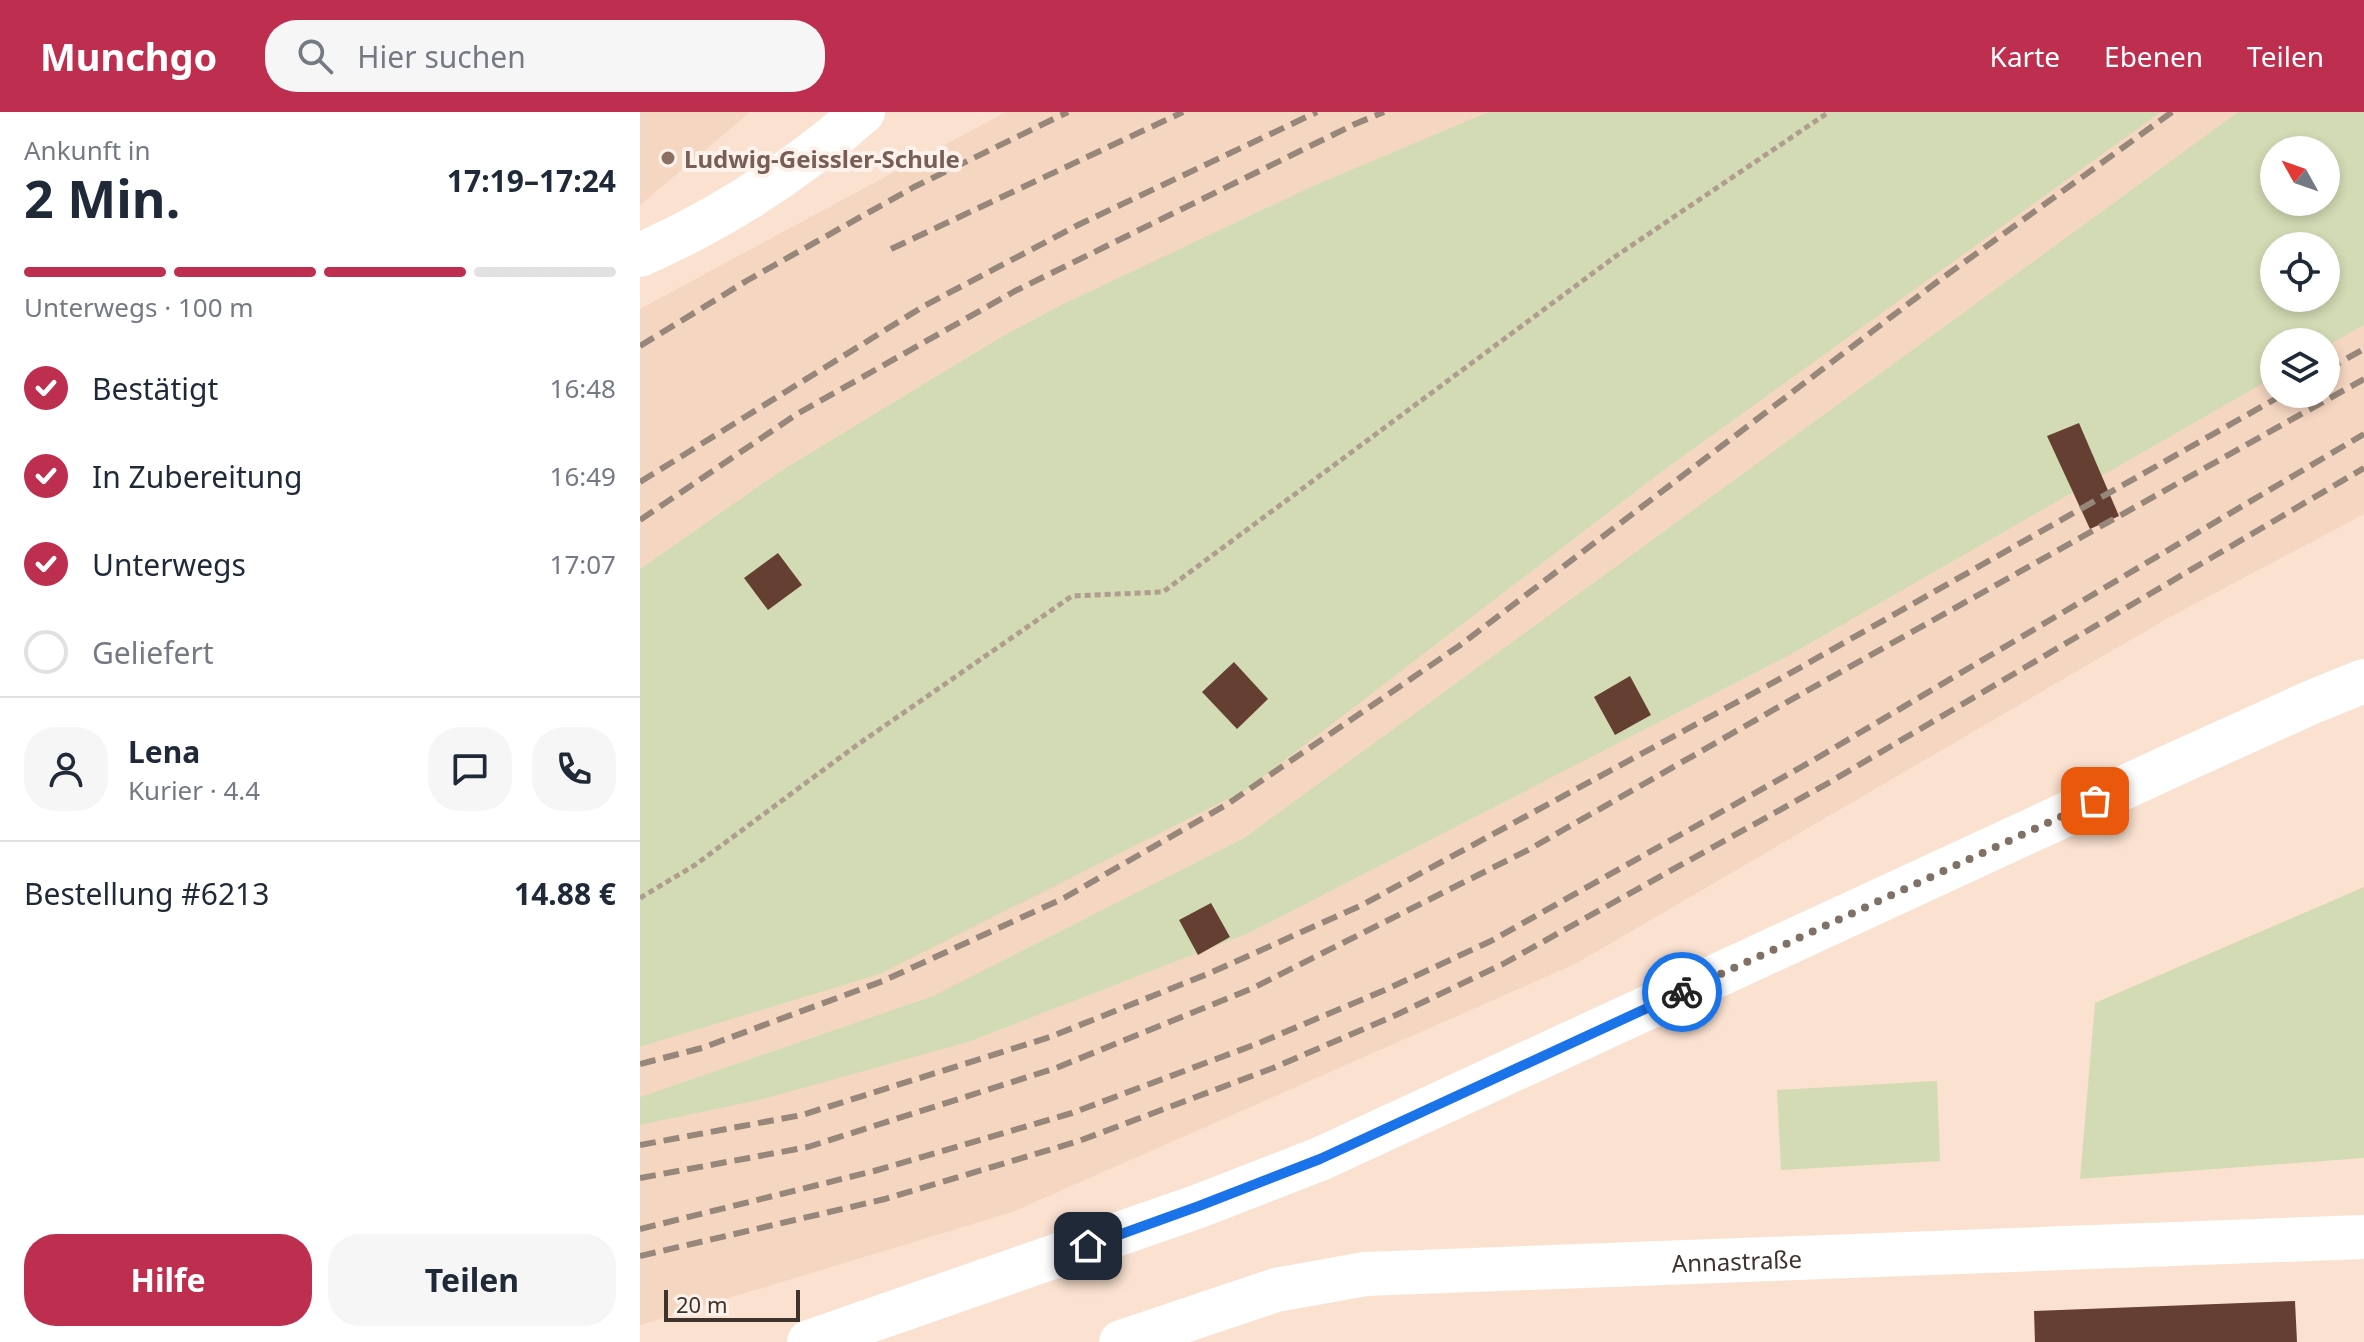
<!DOCTYPE html>
<html lang="de">
<head>
<meta charset="utf-8">
<style>
	:root { --surface:#fff; --page:#f6f6f7; --text:#1f2937; --muted:#747a83; --line:#e0e1e3; --accent:#be2e4e }
	body { margin:0; font-family:"Noto Sans",sans-serif; background:var(--page); color:var(--text); height:100vh; display:flex; flex-direction:column; font-size:30px; white-space:nowrap }
	* { box-sizing:border-box; margin:0 }
	p { font-size:26px; color:var(--muted) }
	.icon { flex:none; width:44px; height:44px; fill:none; stroke:currentColor; stroke-width:2; stroke-linecap:round; stroke-linejoin:round }
	.map { position:relative; flex:1; overflow:hidden }
	.panel { display:flex; flex-direction:column; background:var(--surface); width:640px }
	.panel>* { flex:none }
	.needle { width:52px; rotate:310deg }
	.buttons { position:absolute; left:1620px; top:24px; display:grid; gap:16px }
	.buttons a { display:grid; place-items:center; width:80px; height:80px; border-radius:50%; background:var(--surface); box-shadow:0 4px 12px #0003; font-size:40px }
	.scale { position:absolute; left:24px; bottom:20px; width:136px; box-sizing:border-box; padding-left:8px; border:4px solid #3e342d; border-top:0; font-size:22px; line-height:28px; white-space:nowrap; color:#3e342d; -webkit-text-stroke:6px #fcf2eb; paint-order:stroke }
	.pin { position:absolute; display:grid; place-items:center; width:68px; height:68px; color:#fff; margin:-34px; border-radius:16px; box-shadow:0 4px 12px #0006 }
	.courier { position:absolute; display:grid; place-items:center; width:80px; height:80px; margin:-40px; border:6px solid #1a73e8; border-radius:50%; background:#fff; color:#222; box-shadow:0 2px 10px #0007 }
	.summary em { font-style:normal; font-weight:700 }
	.summary div { display:flex; flex-direction:column-reverse }
	.summary { display:flex; align-items:center; justify-content:space-between; height:136px; padding:0 24px }
	h1 { font-size:52px; font-weight:700; line-height:60px }
	.bar { display:grid; grid-template-columns:repeat(4,1fr); gap:12px 8px; align-content:center; height:96px; padding:0 24px }
	.bar i { height:10px; border-radius:6px; background:var(--line) }
	.bar .selected { background:var(--accent) }
	.bar p { grid-column:span 4 }
	.line { display:flex; align-items:center; gap:20px; padding:0 24px; border-top:2px solid var(--line) }
	.line div { flex:1 }
	.round { display:grid; place-items:center; flex:none; width:84px; height:84px; border-radius:32px; background:var(--page) }
	ol { padding:0 24px; list-style:none }
	li { display:flex; align-items:center; gap:24px; height:88px }
	li p { margin-inline-start:auto }
	li .icon { padding:8px; border-radius:50%; background:var(--accent); color:#fff; stroke-width:4 }
	li:last-child { color:var(--muted) }
	li i { width:44px; height:44px; border:4px solid var(--line); border-radius:50% }
	.button { display:flex; gap:16px; margin-top:auto; padding:16px 24px }
	.button a { flex:1; height:92px; border-radius:32px; background:var(--accent); color:#fff; font-size:32px; font-weight:700; line-height:92px; text-align:center }
	.button a+a { background:var(--page); color:var(--text) }
	header { display:flex; align-items:center; gap:48px; box-sizing:border-box; height:112px; padding:0 40px; background:var(--accent); color:#fff }
	header strong { font-size:38px }
	nav { display:flex; gap:44px; margin-inline-start:auto; font-size:28px }
	.search { width:560px; height:72px; background:var(--page); display:flex; align-items:center; gap:20px; box-sizing:border-box; padding:0 28px; border-radius:32px; color:var(--muted); font-size:30px }
	main { display:flex; flex:1; min-height:0 }
	.map>svg:first-child { display:block }
	.built { fill:#f5d6c0 }
	.green { fill:#d2dbb4; fill-rule:evenodd }
	.building { fill:#654032 }
	.lines { fill:none; stroke-linecap:round; stroke-linejoin:round }
	.path { stroke:#b09d90; stroke-width:5; stroke-dasharray:6 4; stroke-linecap:butt }
	.street { stroke:#fff; stroke-width:44 }
	.primary { stroke:#fff; stroke-width:44 }
	.rail { stroke:#97867a; stroke-width:6; stroke-dasharray:16 8; stroke-linecap:butt }
	.done { stroke:#807166; stroke-width:8; stroke-dasharray:0 14.4 }
	.route { stroke:#1a73e8; stroke-width:10 }
	.education-dot { fill:#8d6e63; stroke:#fcf2eb; stroke-width:3 }
	.labels { text-anchor:middle; dominant-baseline:central; stroke-width:8; stroke-linejoin:round; paint-order:stroke }
	.education-label { font-size:24px; font-weight:bold; fill:#785e54; stroke:#fcf2eb; text-anchor:start }
	.street-label { font-size:24px; fill:#3e342d; stroke:#fcf2eb }
</style>
</head>
<body>
<header>
<strong>Munchgo</strong>
<div class="search"><svg class="icon" aria-label="search" viewBox="0 0 24 24"><circle cx="10" cy="10" r="6"/><path d="M15 15l6 6"/></svg>Hier suchen</div>
<nav><a>Karte</a><a>Ebenen</a><a>Teilen</a></nav>
</header>
<main>
<section class="panel">
<div class="summary"><div><h1>2 Min.</h1><p>Ankunft in</p></div><em>17:19–17:24</em></div>
<div class="bar"><i class="selected"></i><i class="selected"></i><i class="selected"></i><i></i><p>Unterwegs · 100 m</p></div>
<ol>
<li><svg class="icon" aria-label="check" viewBox="0 0 24 24"><path d="M5 12l5 5 9-10"/></svg>Bestätigt<p>16:48</p></li>
<li><svg class="icon" aria-label="check" viewBox="0 0 24 24"><path d="M5 12l5 5 9-10"/></svg>In Zubereitung<p>16:49</p></li>
<li><svg class="icon" aria-label="check" viewBox="0 0 24 24"><path d="M5 12l5 5 9-10"/></svg>Unterwegs<p>17:07</p></li>
<li><i></i>Geliefert</li>
</ol>
<div class="line" style="height:144px"><a class="round"><svg class="icon" aria-label="person" viewBox="0 0 24 24"><circle cx="12" cy="8" r="4"/><path d="M4 21q1-7 8-7t8 7"/></svg></a><div><b>Lena</b><p>Kurier · 4.4</p></div><a class="round"><svg class="icon" aria-label="chat" viewBox="0 0 24 24"><path d="M4 5h16v11H9l-5 4z"/></svg></a><a class="round"><svg class="icon" aria-label="phone" viewBox="0 0 24 24"><path d="M5 4h4l2 5-3 2q2 4 5 5l2-3 5 2v4C11 20 4 13 5 4z"/></svg></a></div>
<div class="line" style="height:104px"><div>Bestellung #6213</div><b>14.88 €</b></div>
<div class="button"><a>Hilfe</a><a>Teilen</a></div>
</section>
<div class="map">
<svg width="1724" height="1230" viewBox="0 0 1724 1230">
	<rect width="100%" height="100%" fill="#fae1d0"/>
	<!-- built -->
	<g class="built">
		<path d="M0,0H110L0,93Z"/>
		<path d="M366,0H848L673,74L421,193L361,225L139,360L0,457V197Z"/>
		<path d="M1521,0H1598L604,726L293,884L0,985V935L240,862L606,678L1020,361Z"/>
		<path d="M1724,213V402L1528,506L935,852L372,1100L0,1213V1012L331,929L609,821L1146,545L1634,265V282H1686V235Z"/>
	</g>
	<!-- green -->
	<g class="green">
		<path d="M848,0H1521L1020,361L606,678L240,862L0,935V457L139,360L361,225L421,193L673,74Z"/>
		<path d="M1598,0H1724V213L1686,235V230H1634V265L1146,545L609,821L331,929L127,986L0,1013V985L293,884L604,726ZM1634,38H1686V90H1634ZM1634,134H1686V186H1634Z"/>
		<path d="M1724,775V1046L1440,1067L1455,891Z"/>
		<path d="M1297,969L1300,1049L1141,1058L1137,978Z"/>
	</g>
	<!-- building -->
	<g class="building">
		<path d="M1439,311L1479,404L1450,417L1407,324Z"/>
		<path d="M138,441L162,473L128,498L104,466Z"/>
		<path d="M594,550L628,587L597,617L562,580Z"/>
		<path d="M990,564L1011,603L975,623L954,585Z"/>
		<path d="M571,791L590,825L558,843L539,808Z"/>
		<path d="M1655,1189L1657,1230H1395L1394,1199Z"/>
	</g>
	<g class="lines">
		<!-- path -->
		<path class="path" d="M0,786L55,753L217,633L432,484L523,480L976,144L1189,0"/>
		<!-- street -->
		<g class="street">
			<path d="M0,143C81,107 156,59 223,0"/>
			<path id="s1" d="M481,1230L636,1178L725,1162L1724,1125"/>
		</g>
		<!-- primary -->
		<path class="primary" d="M169,1230L559,1094L680,1047L1535,652L1672,590L1724,569"/>
		<!-- rail -->
		<g class="rail">
			<path d="M251,137L543,0"/>
			<path d="M0,234L108,168L274,75L428,0"/>
			<path d="M1686,258L1724,237"/>
			<path d="M0,370L284,194L440,112L677,0"/>
			<path d="M0,408L157,302L375,179L715,12L744,0"/>
			<path d="M0,952L62,936L243,869L424,786L586,693L819,534L1297,170L1532,0"/>
			<path d="M0,1033L162,1003L410,925L570,861L722,793L1147,563L1644,282"/>
			<path d="M0,1066L168,1035L416,956L613,876L888,738L1163,581L1724,267"/>
			<path d="M0,1117L234,1059L432,1001L619,931L745,878L851,829L1172,649L1724,322"/>
			<path d="M0,1144L245,1087L439,1029L633,956L756,903L863,852L1190,670L1724,356"/>
		</g>
	</g>
	<g class="lines">
		<!-- done -->
		<path class="done" d="M1042,880L1455,689"/>
		<!-- route -->
		<path class="route" d="M448,1134L559,1094L680,1047L1042,880"/>
	</g>
	<!-- markers -->
	<circle class="education-dot" cx="28" cy="46" r="8"/>
	<g class="labels">
		<!-- education labels -->
		<g class="education-label">
			<text x="44" y="46">Ludwig-Geissler-Schule</text>
		</g>
		<!-- street labels -->
		<g class="street-label">
			<text stroke="none"><textPath href="#s1" startOffset="626">Annastraße</textPath></text>
		</g>
	</g>
</svg>
<div class="buttons">
<a><svg class="needle" viewBox="-14 -14 28 28"><path d="M0-13l5 13h-10z" fill="#e53935"/><path d="M0 13l5-13h-10z" fill="#747a83"/></svg></a>
<a><svg class="icon" aria-label="locate" viewBox="0 0 24 24"><circle cx="12" cy="12" r="6"/><path d="M12 2v4M12 18v4M2 12h4M18 12h4"/></svg></a>
<a><svg class="icon" aria-label="layers" viewBox="0 0 24 24"><path d="M12 4l9 5-9 5-9-5zM3 14l9 5 9-5"/></svg></a>
</div>
<div class="scale">20 m</div>
<div class="pin" style="left:1455px;top:689px;background:#ea580c"><svg class="icon" aria-label="bag" viewBox="0 0 24 24"><path d="M5 8h14l-1 12H6zM9 8a3 3 0 0 1 6 0"/></svg></div>
<div class="pin" style="left:448px;top:1134px;background:#1f2937"><svg class="icon" aria-label="home" viewBox="0 0 24 24"><path d="M3 11l9-7 9 7M6 9v11h12V9"/></svg></div>
<div class="courier" style="left:1042px;top:880px"><svg class="icon" aria-label="bike" viewBox="0 0 24 24"><circle cx="6" cy="16" r="4"/><circle cx="18" cy="16" r="4"/><path d="M6 16l4-8h5l3 8M10 8l3 8H6M13 5h3"/></svg></div>
</div>
</main>
</body>
</html>
